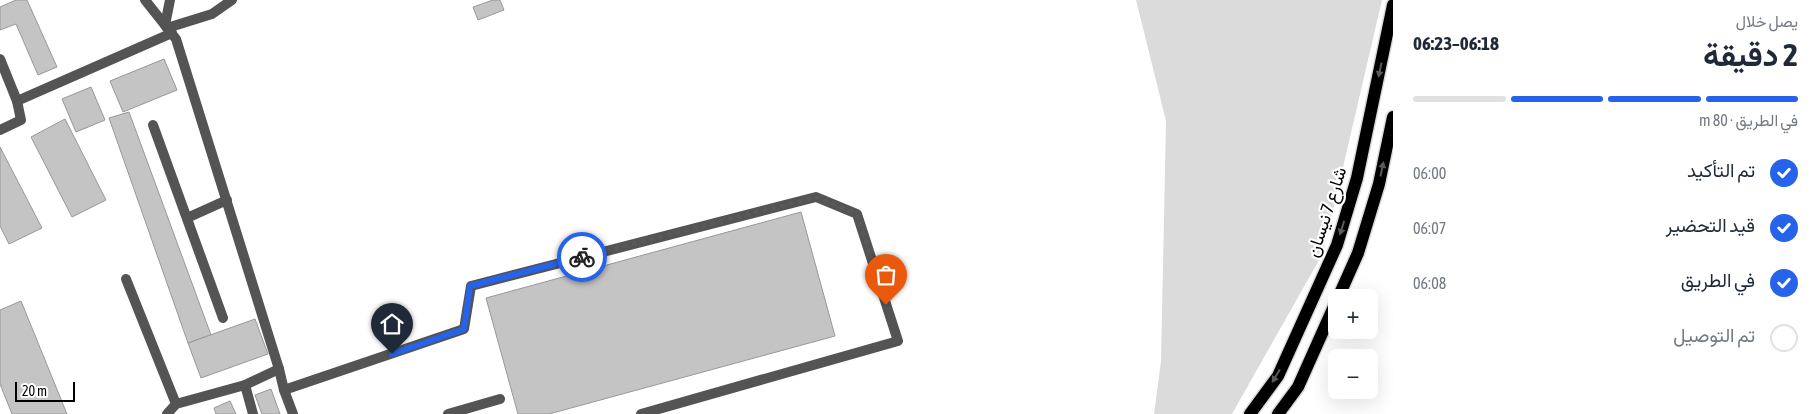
<!DOCTYPE html>
<html lang="ar">
<head>
<meta charset="utf-8">
<style>
	:root { --surface:#fff; --page:#f6f6f7; --text:#1f2937; --muted:#747a83; --line:#e0e1e3; --accent:#2563eb }
	body { margin:0; font-family:"Asap Condensed",Vazirmatn,sans-serif; background:var(--page); color:var(--text); direction:rtl; height:100vh; display:flex; flex-direction:column; font-size:19px; white-space:nowrap }
	* { box-sizing:border-box; margin:0 }
	p { font-size:16px; color:var(--muted) }
	.icon { flex:none; width:28px; height:28px; fill:none; stroke:currentColor; stroke-width:2; stroke-linecap:round; stroke-linejoin:round }
	.map { position:relative; flex:1; overflow:hidden; direction:ltr }
	.details { display:flex; flex-direction:column; background:var(--surface); width:425px }
	.details>* { flex:none }
	.fabs { position:absolute; left:1328px; top:289px; display:grid; gap:10px }
	.fabs a { display:grid; place-items:center; width:50px; height:50px; border-radius:8px; background:var(--surface); box-shadow:0 5px 20px #0002; font-size:25px }
	.scale { position:absolute; left:15px; bottom:12px; width:60px; box-sizing:border-box; padding-left:5px; border:2px solid #000; border-top:0; font-size:14px; line-height:18px; white-space:nowrap; color:#000; -webkit-text-stroke:4px #fff; paint-order:stroke }
	.pin { position:absolute; display:grid; place-items:center; width:42px; height:42px; color:#fff; margin:-51px -21px; border-radius:50% 50% 50% 0; rotate:-45deg; box-shadow:0 0 5px #0007 }
	.pin .icon { rotate:45deg }
	.courier { position:absolute; display:grid; place-items:center; width:50px; height:50px; margin:-25px; border:4px solid #2563eb; border-radius:50%; background:#fff; color:#222; box-shadow:0 1px 6px #0007 }
	.headline em { font-style:normal; font-weight:700 }
	.headline div { display:flex; flex-direction:column-reverse }
	.headline { display:flex; align-items:center; justify-content:space-between; height:85px; padding:0 20px }
	h1 { font-size:32px; font-weight:700; line-height:38px }
	.bar { display:grid; grid-template-columns:repeat(4,1fr); gap:8px 5px; align-content:center; height:60px; padding:0 20px }
	.bar i { height:6px; border-radius:4px; background:var(--line) }
	.bar .active { background:var(--accent) }
	.bar p { grid-column:span 4 }
	ol { padding:0 20px; list-style:none }
	li { display:flex; align-items:center; gap:15px; height:55px }
	li p { margin-inline-start:auto }
	li .icon { padding:5px; border-radius:50%; background:var(--accent); color:#fff; stroke-width:4 }
	li:last-child { color:var(--muted) }
	li i { width:28px; height:28px; border:2px solid var(--line); border-radius:50% }
	main { display:flex; flex:1; min-height:0 }
	.map>svg:first-child { display:block }
	.green { fill:#dbdbdb }
	.building { fill:#c4c4c4; stroke:#989898 }
	.lines { fill:none; stroke-linecap:round; stroke-linejoin:round }
	.primary-casing { stroke:#dbdbdb; stroke-width:15 }
	.service { stroke:#545454; stroke-width:10 }
	.minor { stroke:#545454; stroke-width:10 }
	.primary { stroke:#000; stroke-width:12 }
	.oneway { fill:#595959 }
	.done { stroke:#595959; stroke-width:5; stroke-dasharray:0 9 }
	.route { stroke:#2563eb; stroke-width:6 }
	.labels { text-anchor:middle; dominant-baseline:central; stroke-width:4.5; stroke-linejoin:round; paint-order:stroke }
	.street-label { font-size:18px; fill:#000; stroke:#fff }
</style>
</head>
<body>
<main>
<section class="details">
<div class="headline"><div><h1>2 دقيقة</h1><p>يصل خلال</p></div><em>06:18–06:23</em></div>
<div class="bar"><i class="active"></i><i class="active"></i><i class="active"></i><i></i><p>في الطريق · 80 m</p></div>
<ol>
<li><svg class="icon" aria-label="check" viewBox="0 0 24 24"><path d="M5 12l5 5 9-10"/></svg>تم التأكيد<p>06:00</p></li>
<li><svg class="icon" aria-label="check" viewBox="0 0 24 24"><path d="M5 12l5 5 9-10"/></svg>قيد التحضير<p>06:07</p></li>
<li><svg class="icon" aria-label="check" viewBox="0 0 24 24"><path d="M5 12l5 5 9-10"/></svg>في الطريق<p>06:08</p></li>
<li><i></i>تم التوصيل</li>
</ol>
</section>
<div class="map">
<svg width="1393" height="414" viewBox="0 0 1393 414">
	<rect width="100%" height="100%" fill="#fff"/>
	<!-- green -->
	<path class="green" d="M1136,0H1382L1323,253L1232,414H1154L1161,361L1166,121Z"/>
	<!-- building -->
	<g class="building">
		<path d="M16,0H27L57,67L38,75L16,24L0,30V7Z"/>
		<path d="M493,0H500L504,10L478,20L473,7Z"/>
		<path d="M164,59L177,90L123,112L110,81Z"/>
		<path d="M91,87L105,120L76,132L62,99Z"/>
		<path d="M129,112L211,335L188,343L109,118Z"/>
		<path d="M65,119L106,200L72,217L31,137Z"/>
		<path d="M0,147L42,228L9,244L0,226Z"/>
		<path d="M801,212L835,336L549,414H518L486,298Z"/>
		<path d="M21,301L67,414H12L0,384V310Z"/>
		<path d="M255,319L268,354L201,378L188,343Z"/>
		<path d="M271,389L280,414H262L255,395Z"/>
		<path d="M230,401L236,414H216L214,408Z"/>
	</g>
	<g class="lines">
		<!-- primary casing -->
		<g class="primary-casing">
			<g id="primary">
				<path d="M1338,298L1358,253L1379,184L1393,117"/>
				<path d="M1250,414L1278,376L1337,245L1357,178L1393,5"/>
				<path d="M1278,414L1298,387L1336,302"/>
			</g>
		</g>
		<!-- service -->
		<g class="service">
			<path d="M145,0L176,39L279,369L284,390L293,414"/>
			<path d="M0,59L17,101"/>
			<path d="M153,125L223,318"/>
			<path d="M0,130L21,120L17,101L172,33"/>
			<path d="M187,218L227,200"/>
			<path d="M126,279L176,404"/>
			<path d="M284,390L464,329L471,286L816,197L857,214L898,341L641,414"/>
			<path d="M167,414L176,404L245,385"/>
			<path d="M253,414L245,385L279,369"/>
			<path d="M448,414L500,399"/>
		</g>
		<!-- minor -->
		<g class="minor">
			<path d="M165,25L170,0"/>
			<path d="M167,28L212,14L232,0"/>
		</g>
		<!-- primary -->
		<use href="#primary" class="primary"/>
	</g>
	<!-- one-way arrows -->
	<defs><path id="oneway-solid" d="M-6-.8H1V-3.2L6.5 0L1 3.2V.8H-6Z" transform="scale(1.25)"/></defs>
	<g class="oneway">
		<use href="#oneway-solid" transform="translate(1380 70) rotate(102)"/>
		<use href="#oneway-solid" transform="translate(1382 169) rotate(-78)"/>
		<use href="#oneway-solid" transform="translate(1342 228) rotate(107)"/>
		<use href="#oneway-solid" transform="translate(1276 376) rotate(121)"/>
	</g>
	<g class="lines">
		<!-- done -->
		<path class="done" d="M582,257L816,197L857,214L886,305"/>
		<!-- route -->
		<path class="route" d="M392,354L464,329L470,286L582,257"/>
	</g>
	<g class="labels">
		<!-- street labels -->
		<g class="street-label">
			<text transform="translate(1326 212) rotate(-72)">شارع 7 نيسان</text>
		</g>
	</g>
</svg>
<div class="fabs">
<a>+</a>
<a>−</a>
</div>
<div class="scale">20 m</div>
<div class="pin" style="left:886px;top:305px;background:#ea580c"><svg class="icon" aria-label="bag" viewBox="0 0 24 24"><path d="M5 8h14l-1 12H6zM9 8a3 3 0 0 1 6 0"/></svg></div>
<div class="pin" style="left:392px;top:354px;background:#1f2937"><svg class="icon" aria-label="home" viewBox="0 0 24 24"><path d="M3 11l9-7 9 7M6 9v11h12V9"/></svg></div>
<div class="courier" style="left:582px;top:257px"><svg class="icon" aria-label="bike" viewBox="0 0 24 24"><circle cx="6" cy="16" r="4"/><circle cx="18" cy="16" r="4"/><path d="M6 16l4-8h5l3 8M10 8l3 8H6M13 5h3"/></svg></div>
</div>
</main>
</body>
</html>
